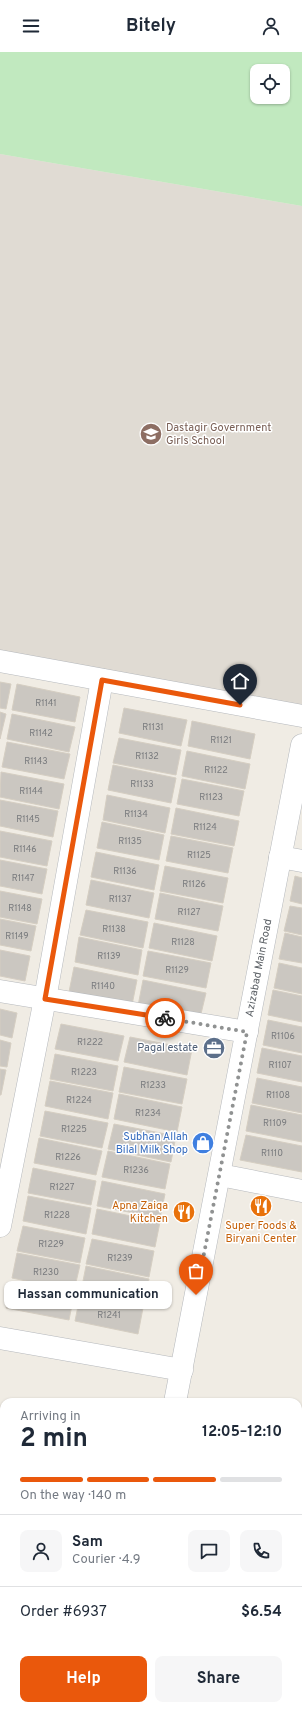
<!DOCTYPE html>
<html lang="en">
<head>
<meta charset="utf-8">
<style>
	:root { --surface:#fff; --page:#f6f6f7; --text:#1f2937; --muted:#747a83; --line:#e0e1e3; --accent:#ea580c }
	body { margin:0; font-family:Overpass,sans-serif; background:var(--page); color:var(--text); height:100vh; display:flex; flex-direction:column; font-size:15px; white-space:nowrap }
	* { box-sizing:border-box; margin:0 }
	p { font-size:13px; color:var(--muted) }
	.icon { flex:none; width:22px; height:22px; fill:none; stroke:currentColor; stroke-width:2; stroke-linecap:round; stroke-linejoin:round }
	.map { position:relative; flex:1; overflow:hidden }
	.drawer { position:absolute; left:0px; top:1346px; width:302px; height:312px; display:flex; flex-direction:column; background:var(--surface); border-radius:12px 12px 0 0; box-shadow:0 1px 3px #0004 }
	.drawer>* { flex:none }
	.tools { position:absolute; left:250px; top:12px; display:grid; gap:8px }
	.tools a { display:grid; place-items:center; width:40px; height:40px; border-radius:8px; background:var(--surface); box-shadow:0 1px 3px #0004; font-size:20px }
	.pin { position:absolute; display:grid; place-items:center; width:34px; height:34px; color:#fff; margin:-41px -17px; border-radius:50% 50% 50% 0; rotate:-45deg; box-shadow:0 0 4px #0007 }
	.pin .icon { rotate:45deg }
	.courier { position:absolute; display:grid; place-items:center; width:40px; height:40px; margin:-20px; border:3px solid #ea580c; border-radius:50%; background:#fff; color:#222; box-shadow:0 1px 5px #0007 }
	.bubble { position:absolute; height:28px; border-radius:8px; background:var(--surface); box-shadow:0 1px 3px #0004; font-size:13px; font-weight:700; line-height:28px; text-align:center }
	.overview em { font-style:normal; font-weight:700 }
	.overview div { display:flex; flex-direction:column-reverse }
	.overview { display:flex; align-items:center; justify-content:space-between; height:68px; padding:0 20px }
	h1 { font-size:26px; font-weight:700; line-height:30px }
	.bar { display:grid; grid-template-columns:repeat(4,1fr); gap:6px 4px; align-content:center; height:48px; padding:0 20px }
	.bar i { height:5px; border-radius:3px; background:var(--line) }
	.bar .current { background:var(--accent) }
	.bar p { grid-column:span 4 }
	.line { display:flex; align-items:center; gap:10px; padding:0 20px; border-top:1px solid var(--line) }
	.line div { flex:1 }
	.round { display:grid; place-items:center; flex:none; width:42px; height:42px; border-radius:8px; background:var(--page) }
	.cta { display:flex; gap:8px; margin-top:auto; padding:8px 20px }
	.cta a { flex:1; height:46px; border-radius:8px; background:var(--accent); color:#fff; font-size:16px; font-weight:700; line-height:46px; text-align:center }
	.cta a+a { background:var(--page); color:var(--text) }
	header { display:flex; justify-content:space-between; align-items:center; height:52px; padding:0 20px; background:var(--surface); font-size:18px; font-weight:700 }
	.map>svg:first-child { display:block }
	.education { fill:#e0dbd3 }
	.green { fill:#c1e9bf; fill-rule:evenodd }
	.building { fill:#cbc7c1; stroke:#d5cec2 }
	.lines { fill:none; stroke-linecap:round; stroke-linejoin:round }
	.minor-casing { stroke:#b5b8bc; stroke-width:23 }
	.tertiary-casing { stroke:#b5b8bc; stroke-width:23 }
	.minor { stroke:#fff; stroke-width:22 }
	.tertiary { stroke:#fff; stroke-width:22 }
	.done { stroke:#909292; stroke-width:4; stroke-dasharray:0 7.2 }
	.route { stroke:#ea580c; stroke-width:5 }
	.labels { text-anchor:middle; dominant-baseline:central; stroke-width:3; stroke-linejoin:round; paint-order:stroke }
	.number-label { font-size:9px; fill:#787a7d }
	.education-label { font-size:11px; fill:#785e54; stroke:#fff; text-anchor:start }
	.street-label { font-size:11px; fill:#5c6166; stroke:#fff }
	.service-label { font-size:11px; fill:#4e5e75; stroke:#fff; text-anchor:end }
	.shop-label { font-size:11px; fill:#366cbe; stroke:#fff; text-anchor:end }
	.food-label { font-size:11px; fill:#c56008; stroke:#fff; text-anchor:end }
</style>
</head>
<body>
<header><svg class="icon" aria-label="menu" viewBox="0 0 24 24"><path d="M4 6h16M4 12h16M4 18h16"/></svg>Bitely<svg class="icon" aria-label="person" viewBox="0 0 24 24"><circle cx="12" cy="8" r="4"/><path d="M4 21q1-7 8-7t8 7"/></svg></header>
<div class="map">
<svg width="302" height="1658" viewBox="0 0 302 1658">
	<rect width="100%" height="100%" fill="#f0ece4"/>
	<!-- education -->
	<path class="education" d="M0,102L302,154V664L0,609Z"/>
	<!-- green -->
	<path class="green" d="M0,0H302V154L0,102ZM257,19H283V45H257Z"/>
	<!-- building -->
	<g class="building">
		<path d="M0,630L11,632L6,657L0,656Z"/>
		<path d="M17,632L80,645L75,670L12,658Z"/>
		<path d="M124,656L187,668L181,694L119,681Z"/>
		<path d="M0,660L6,662L0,687Z"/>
		<path d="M12,662L75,675L69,700L7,687Z"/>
		<path d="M192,669L255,682L250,707L188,694Z"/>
		<path d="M119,686L181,698L176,723L113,711Z"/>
		<path d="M7,690L70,702L64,727L2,715Z"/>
		<path d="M187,699L250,712L245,737L182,724Z"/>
		<path d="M113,713L176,726L171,751L108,738Z"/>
		<path d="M1,720L64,732L59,757L0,745Z"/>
		<path d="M182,727L244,739L239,764L177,752Z"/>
		<path d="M107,743L170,756L165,781L103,768Z"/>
		<path d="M0,748L58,759L53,785L0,774Z"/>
		<path d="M176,756L239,769L234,794L171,782Z"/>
		<path d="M102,770L164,783L159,808L97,796Z"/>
		<path d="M0,779L52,789L47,814L0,805Z"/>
		<path d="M171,784L233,796L228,821L166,809Z"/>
		<path d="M96,800L159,813L154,838L91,825Z"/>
		<path d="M0,808L47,817L42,842L0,834Z"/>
		<path d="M165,814L228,826L223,851L160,839Z"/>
		<path d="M295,824L302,826V852L290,849Z"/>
		<path d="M91,828L154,841L149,866L86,853Z"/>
		<path d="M0,839L42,847L37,872L0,865Z"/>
		<path d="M160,841L223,854L218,879L155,867Z"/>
		<path d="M290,854L302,856V883L284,879Z"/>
		<path d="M86,858L148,870L143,896L80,883Z"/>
		<path d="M0,867L36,874L31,899L0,893Z"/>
		<path d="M154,871L217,884L212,909L149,896Z"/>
		<path d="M285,881L302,885V911L279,907Z"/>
		<path d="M79,885L142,898L138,923L75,910Z"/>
		<path d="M0,898L30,904L25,929L0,924Z"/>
		<path d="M148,899L211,911L206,936L143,924Z"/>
		<path d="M279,911L302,916V942L274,936Z"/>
		<path d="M74,915L137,928L132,953L69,940Z"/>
		<path d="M143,928L206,941L200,966L138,954Z"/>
		<path d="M273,938L302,944V970L268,963Z"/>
		<path d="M0,957L17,961L12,986L0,983Z"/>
		<path d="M268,968L302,975V1001L263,993Z"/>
		<path d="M61,972L124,984L118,1009L55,997Z"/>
		<path d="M130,985L192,997L187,1023L124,1010Z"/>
		<path d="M0,988L11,991L7,1015L0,1014Z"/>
		<path d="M262,996L302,1004V1030L257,1021Z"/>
		<path d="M55,1002L118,1014L113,1039L50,1027Z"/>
		<path d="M124,1015L187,1027L182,1052L119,1040Z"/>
		<path d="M0,1017L6,1018L1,1043H0Z"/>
		<path d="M257,1026L302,1035V1061L252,1051Z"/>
		<path d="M50,1029L113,1041L108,1067L45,1054Z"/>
		<path d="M119,1042L182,1055L177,1080L114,1067Z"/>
		<path d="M251,1053L302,1063V1090L246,1079Z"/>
		<path d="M45,1059L108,1071L102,1096L40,1084Z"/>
		<path d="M114,1072L176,1084L171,1110L108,1097Z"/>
		<path d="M246,1083L302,1094V1120L240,1108Z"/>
		<path d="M39,1086L102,1099L96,1123L34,1111Z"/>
		<path d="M108,1099L170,1112L165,1137L102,1125Z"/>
		<path d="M33,1116L96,1129L91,1153L28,1141Z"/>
		<path d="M102,1129L165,1142L160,1166L97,1154Z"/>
		<path d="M28,1144L91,1156L86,1182L23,1169Z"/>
		<path d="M97,1157L160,1170L155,1195L92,1182Z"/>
		<path d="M23,1174L85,1186L80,1211L17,1199Z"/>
		<path d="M92,1187L154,1199L149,1225L86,1212Z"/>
		<path d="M17,1201L80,1213L74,1239L12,1226Z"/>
		<path d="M86,1214L149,1227L143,1252L81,1239Z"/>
		<path d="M12,1231L74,1243L69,1268L6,1256Z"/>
		<path d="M80,1244L143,1256L138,1282L75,1269Z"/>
	</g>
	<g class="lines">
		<!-- minor casing -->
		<g class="minor-casing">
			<g id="minor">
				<path d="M0,609L302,664"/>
				<path d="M280,805L302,809"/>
				<path d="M0,939L247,980"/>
				<path d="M220,1123L302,1139"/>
				<path d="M0,1174L45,947L102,628"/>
				<path d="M0,1286L182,1318"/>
				<path d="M298,1600L302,1579"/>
				<path d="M10,1654L29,1658"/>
				<path d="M287,1658L288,1654"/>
			</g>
		</g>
		<!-- tertiary casing -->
		<g class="tertiary-casing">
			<g id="tertiary">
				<path d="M175,1350L302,693"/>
				<path d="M298,1556L302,1557"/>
				<path d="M116,1658L117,1654"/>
			</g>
		</g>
		<!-- minor -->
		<use href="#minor" class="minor"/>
		<!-- tertiary -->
		<use href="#tertiary" class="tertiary"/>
	</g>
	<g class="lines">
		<!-- done -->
		<path class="done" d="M165,966L247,980L196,1243"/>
		<!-- route -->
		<path class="route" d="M165,966L45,947L102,628L240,653"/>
	</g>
	<!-- icons -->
	<defs>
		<g id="school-disc" transform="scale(1.15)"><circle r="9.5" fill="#8d6e63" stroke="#fff"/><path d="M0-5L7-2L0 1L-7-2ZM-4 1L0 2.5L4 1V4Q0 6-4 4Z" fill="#fff"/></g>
		<g id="office-disc" transform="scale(1.15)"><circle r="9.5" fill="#5c6f8a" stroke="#fff"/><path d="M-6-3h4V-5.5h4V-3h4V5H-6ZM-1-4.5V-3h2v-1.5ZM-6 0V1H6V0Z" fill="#fff"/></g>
		<g id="shop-disc" transform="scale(1.15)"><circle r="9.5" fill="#3f7fe0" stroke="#fff"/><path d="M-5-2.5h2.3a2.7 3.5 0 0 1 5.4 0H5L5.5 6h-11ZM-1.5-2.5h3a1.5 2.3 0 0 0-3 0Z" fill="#fff"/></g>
		<g id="restaurant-disc" transform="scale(1.15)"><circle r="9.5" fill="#e8710a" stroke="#fff"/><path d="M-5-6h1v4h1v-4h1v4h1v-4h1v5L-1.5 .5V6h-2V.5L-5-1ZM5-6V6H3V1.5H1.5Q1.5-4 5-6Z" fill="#fff"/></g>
	</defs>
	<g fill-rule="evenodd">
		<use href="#school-disc" x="151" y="382"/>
		<use href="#office-disc" x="214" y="996"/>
		<use href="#shop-disc" x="203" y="1091"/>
		<use href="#restaurant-disc" x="261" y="1154"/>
		<use href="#restaurant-disc" x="184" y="1160"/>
	</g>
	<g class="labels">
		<!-- number labels -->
		<g class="number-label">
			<text x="46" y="651">R1141</text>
			<text x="153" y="675">R1131</text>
			<text x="41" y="681">R1142</text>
			<text x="221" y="688">R1121</text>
			<text x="147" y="704">R1132</text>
			<text x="36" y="709">R1143</text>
			<text x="216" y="718">R1122</text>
			<text x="142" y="732">R1133</text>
			<text x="31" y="739">R1144</text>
			<text x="211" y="745">R1123</text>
			<text x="136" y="762">R1134</text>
			<text x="28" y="767">R1145</text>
			<text x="205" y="775">R1124</text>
			<text x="130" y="789">R1135</text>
			<text x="25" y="797">R1146</text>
			<text x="199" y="803">R1125</text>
			<text x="125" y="819">R1136</text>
			<text x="23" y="826">R1147</text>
			<text x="194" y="832">R1126</text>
			<text x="120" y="847">R1137</text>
			<text x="20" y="856">R1148</text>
			<text x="189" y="860">R1127</text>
			<text x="114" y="877">R1138</text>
			<text x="17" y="884">R1149</text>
			<text x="183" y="890">R1128</text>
			<text x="109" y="904">R1139</text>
			<text x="177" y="918">R1129</text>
			<text x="103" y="934">R1140</text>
			<text x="283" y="984">R1106</text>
			<text x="90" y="990">R1222</text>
			<text x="280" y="1013">R1107</text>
			<text x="84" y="1020">R1223</text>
			<text x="153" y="1033">R1233</text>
			<text x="278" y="1043">R1108</text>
			<text x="79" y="1048">R1224</text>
			<text x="148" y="1061">R1234</text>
			<text x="275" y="1071">R1109</text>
			<text x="74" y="1077">R1225</text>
			<text x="272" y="1101">R1110</text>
			<text x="68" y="1105">R1226</text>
			<text x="136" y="1118">R1236</text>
			<text x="62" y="1135">R1227</text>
			<text x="57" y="1163">R1228</text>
			<text x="51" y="1192">R1229</text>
			<text x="120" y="1206">R1239</text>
			<text x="46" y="1220">R1230</text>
			<text x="109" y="1263">R1241</text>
		</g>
		<!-- education labels -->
		<g class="education-label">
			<text x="166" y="376">Dastagir Government<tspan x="166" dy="13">Girls School</tspan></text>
		</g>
		<!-- street labels -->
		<g class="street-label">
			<text transform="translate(259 916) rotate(-79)">Azizabad Main Road</text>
		</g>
		<!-- service labels -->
		<g class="service-label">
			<text x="198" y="996">Pagal estate</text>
		</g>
		<!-- shop labels -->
		<g class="shop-label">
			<text x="188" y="1085">Subhan Allah<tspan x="188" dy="13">Bilal Milk Shop</tspan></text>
		</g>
		<!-- food labels -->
		<g class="food-label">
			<text x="168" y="1154">Apna Zaiqa<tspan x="168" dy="13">Kitchen</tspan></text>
			<text x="261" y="1174" text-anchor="middle">Super Foods &amp;<tspan x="261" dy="13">Biryani Center</tspan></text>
		</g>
	</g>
</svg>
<div class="tools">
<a><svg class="icon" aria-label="locate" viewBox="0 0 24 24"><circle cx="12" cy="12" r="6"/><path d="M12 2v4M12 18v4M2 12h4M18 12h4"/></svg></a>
</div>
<div class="pin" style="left:196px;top:1243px;background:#ea580c"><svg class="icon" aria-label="bag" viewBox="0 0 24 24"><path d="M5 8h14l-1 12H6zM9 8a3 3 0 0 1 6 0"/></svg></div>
<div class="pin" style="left:240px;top:653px;background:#1f2937"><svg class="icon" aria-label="home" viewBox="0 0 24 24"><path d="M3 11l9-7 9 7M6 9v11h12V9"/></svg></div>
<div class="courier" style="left:165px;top:966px"><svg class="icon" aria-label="bike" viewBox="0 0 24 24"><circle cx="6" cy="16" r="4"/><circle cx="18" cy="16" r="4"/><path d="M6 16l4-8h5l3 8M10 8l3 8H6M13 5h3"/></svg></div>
<div class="bubble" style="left:4px;top:1229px;width:168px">Hassan communication</div>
<section class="drawer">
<div class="overview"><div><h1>2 min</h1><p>Arriving in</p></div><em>12:05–12:10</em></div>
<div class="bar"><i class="current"></i><i class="current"></i><i class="current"></i><i></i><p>On the way · 140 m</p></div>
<div class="line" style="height:72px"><a class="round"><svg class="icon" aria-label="person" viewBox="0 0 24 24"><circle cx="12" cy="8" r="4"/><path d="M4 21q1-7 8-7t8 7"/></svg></a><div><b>Sam</b><p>Courier · 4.9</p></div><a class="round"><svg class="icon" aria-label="chat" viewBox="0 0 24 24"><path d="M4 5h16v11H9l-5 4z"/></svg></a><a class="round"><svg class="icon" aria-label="phone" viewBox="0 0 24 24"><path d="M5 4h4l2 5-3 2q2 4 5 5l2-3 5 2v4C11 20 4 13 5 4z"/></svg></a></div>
<div class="line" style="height:52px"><div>Order #6937</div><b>$6.54</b></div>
<div class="cta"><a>Help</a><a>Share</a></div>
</section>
</div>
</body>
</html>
